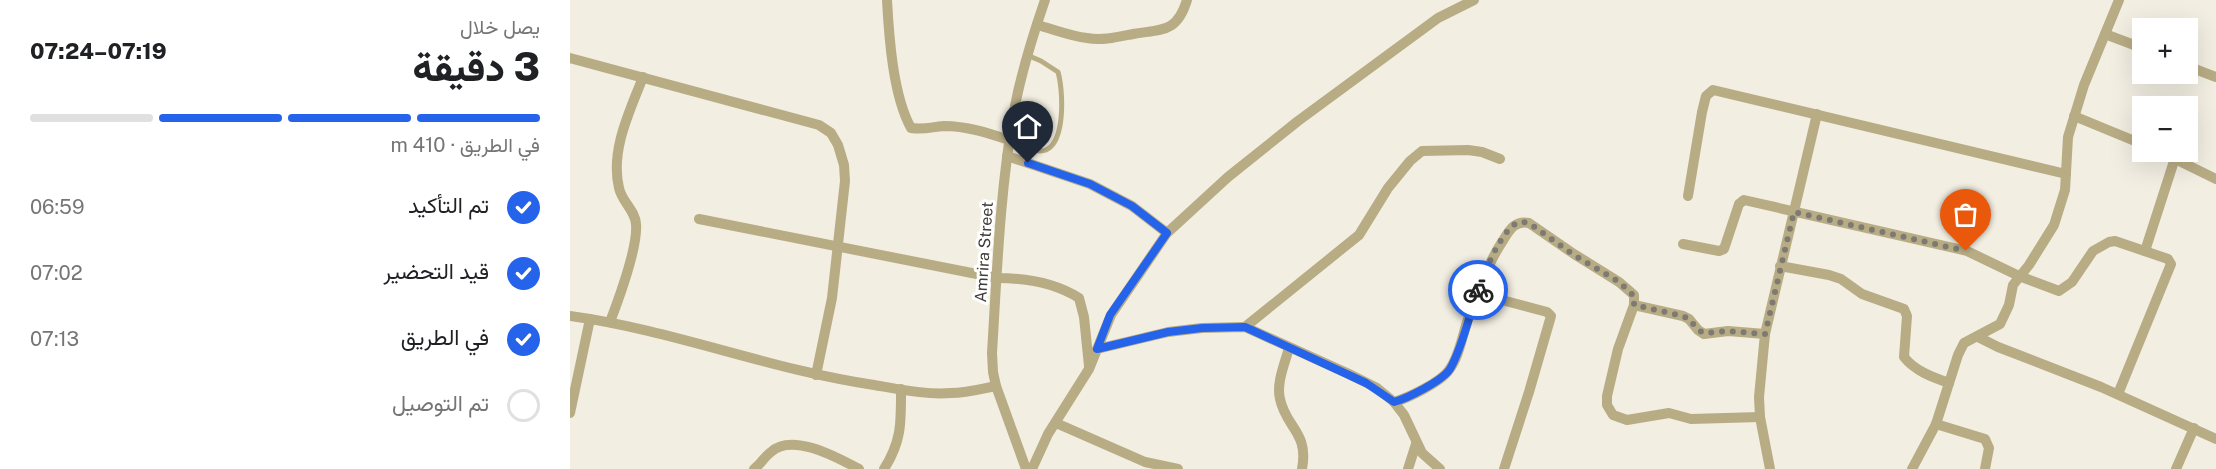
<!DOCTYPE html>
<html lang="ar">
<head>
<meta charset="utf-8">
<style>
	:root { --surface:#fff; --page:#f2f2f2; --text:#202124; --muted:#757577; --line:#e0e0e0; --accent:#2563eb }
	body { margin:0; font-family:"Public Sans",Vazirmatn,sans-serif; background:var(--page); color:var(--text); direction:rtl; height:100vh; display:flex; flex-direction:column; font-size:22px; white-space:nowrap }
	* { box-sizing:border-box; margin:0 }
	p { font-size:20px; color:var(--muted) }
	.icon { flex:none; width:33px; height:33px; fill:none; stroke:currentColor; stroke-width:2; stroke-linecap:round; stroke-linejoin:round }
	.map { position:relative; flex:1; overflow:hidden; direction:ltr }
	.sheet { display:flex; flex-direction:column; background:var(--surface); width:570px }
	.sheet>* { flex:none }
	.buttons { position:absolute; left:1562px; top:18px; display:grid; gap:12px }
	.buttons a { display:grid; place-items:center; width:66px; height:66px; border-radius:0px; background:var(--surface); box-shadow:0 6px 24px #0002; font-size:30px }
	.pin { position:absolute; display:grid; place-items:center; width:51px; height:51px; color:#fff; margin:-62px -26px; border-radius:50% 50% 50% 0; rotate:-45deg; box-shadow:0 0 6px #0007 }
	.pin .icon { rotate:45deg }
	.courier { position:absolute; display:grid; place-items:center; width:60px; height:60px; margin:-30px; border:4px solid #2563eb; border-radius:50%; background:#fff; color:#222; box-shadow:0 2px 8px #0007 }
	.headline em { font-style:normal; font-weight:800 }
	.headline div { display:flex; flex-direction:column-reverse }
	.headline { display:flex; align-items:center; justify-content:space-between; height:102px; padding:0 30px }
	h1 { font-size:39px; font-weight:800; line-height:45px }
	.bar { display:grid; grid-template-columns:repeat(4,1fr); gap:9px 6px; align-content:center; height:72px; padding:0 30px }
	.bar i { height:8px; border-radius:4px; background:var(--line) }
	.bar .on { background:var(--accent) }
	.bar p { grid-column:span 4 }
	ol { padding:0 30px; list-style:none }
	li { display:flex; align-items:center; gap:18px; height:66px }
	li p { margin-inline-start:auto }
	li .icon { padding:6px; border-radius:50%; background:var(--accent); color:#fff; stroke-width:4 }
	li:last-child { color:var(--muted) }
	li i { width:33px; height:33px; border:3px solid var(--line); border-radius:50% }
	main { display:flex; flex:1; min-height:0 }
	.map>svg:first-child { display:block }
	.lines { fill:none; stroke-linecap:round; stroke-linejoin:round }
	.lane { stroke:#b8ac84; stroke-width:5 }
	.street { stroke:#b8ac84; stroke-width:10 }
	.done { stroke:#7d7a74; stroke-width:6; stroke-dasharray:0 10.8 }
	.route { stroke:#2563eb; stroke-width:8 }
	.labels { text-anchor:middle; dominant-baseline:central; stroke-width:6; stroke-linejoin:round; paint-order:stroke }
	.street-label { font-size:16px; fill:#3e3c38; stroke:#fff }
</style>
</head>
<body>
<main>
<div class="map">
<svg width="1646" height="469" viewBox="0 0 1646 469">
	<rect width="100%" height="100%" fill="#f2eee2"/>
	<g class="lines">
		<!-- lane -->
		<path class="lane" d="M439,140C449,145 465,154 476,150C496,141 493,89 488,72L471,61L457,55"/>
		<!-- street -->
		<g class="street">
			<path d="M317,0C319,37 323,96 341,128C355,130 361,127 374,126C397,126 418,133 439,140"/>
			<path d="M467,25C483,29 500,36 517,38C532,41 548,37 563,34C592,29 607,33 617,0"/>
			<path d="M1535,34L1572,48"/>
			<path d="M0,58L249,125L261,133L268,145L274,165L275,181L262,298L246,375"/>
			<path d="M1617,66L1646,77"/>
			<path d="M1504,116L1572,144"/>
			<path d="M1591,152L1646,179"/>
			<path d="M437,156L520,184L562,206L597,233"/>
			<path d="M1118,196L1132,112L1136,96L1143,90L1496,174"/>
			<path d="M129,219L427,278C456,278 484,282 509,298L514,317L519,366"/>
			<path d="M1113,244L1149,251L1154,249L1169,204L1174,200L1397,251L1449,276L1489,291L1502,282L1523,251L1539,242L1545,241L1598,259L1601,264L1548,394"/>
			<path d="M1575,251L1605,158"/>
			<path d="M1210,266L1259,275L1271,279L1292,294L1334,309L1337,316L1334,357C1345,371 1362,377 1379,383"/>
			<path d="M908,290L928,299L977,312L981,316L959,392L934,469"/>
			<path d="M1064,305L1113,316L1119,319L1128,330L1134,334L1158,331L1195,334"/>
			<path d="M0,316C103,330 201,370 304,385C329,389 355,395 381,393C396,393 411,389 426,386"/>
			<path d="M40,322C48,301 68,246 66,224C65,210 52,202 49,188C40,150 60,111 73,77"/>
			<path d="M675,327L789,235L818,188L840,161L852,151L898,150L912,152L930,159"/>
			<path d="M1408,337L1428,347L1531,387L1646,439"/>
			<path d="M719,348C715,363 706,383 710,399C716,428 739,432 732,469"/>
			<path d="M527,349L598,332L632,328L675,327L777,373L807,388L824,402L834,415L852,453L870,469"/>
			<path d="M824,402C838,398 871,382 879,370C889,357 892,337 897,322C906,294 916,267 932,242C939,231 944,220 959,223L1004,254L1049,282L1064,295V305L1048,349L1037,396V405L1043,415L1057,420L1099,413L1121,419L1190,417"/>
			<path d="M0,413L20,319"/>
			<path d="M486,423L575,462L608,469"/>
			<path d="M1366,424L1415,439L1419,448L1415,469"/>
			<path d="M184,469C191,464 194,457 201,452C222,432 268,458 289,469"/>
			<path d="M314,469C332,441 331,422 331,389"/>
			<path d="M456,469L426,386L423,372L422,353C427,271 430,187 445,106C452,70 463,35 475,0"/>
			<path d="M462,469L478,434L519,369L541,315L597,233L658,177L728,121L868,18L904,0"/>
			<path d="M838,469L846,444"/>
			<path d="M1200,469L1190,417L1189,397L1195,334L1247,114"/>
			<path d="M1342,469L1366,424L1388,355L1394,343L1430,324L1439,305L1443,285L1459,265L1484,225L1495,190L1498,137L1514,85L1549,0"/>
			<path d="M1606,469L1624,428"/>
		</g>
	</g>
	<g class="lines">
		<!-- done -->
		<path class="done" d="M908,290C915,271 929,236 945,224C950,221 954,222 959,223L1004,255L1049,282L1064,296V305L1113,316L1119,319L1128,330L1134,333L1158,331L1195,334L1224,212L1396,251"/>
		<!-- route -->
		<path class="route" d="M458,163L520,184L562,206L597,233L540,315L527,349L598,332L632,328L675,327L796,383L824,402C838,398 872,381 880,369C892,349 900,313 908,290"/>
	</g>
	<g class="labels">
		<!-- street labels -->
		<g class="street-label">
			<text transform="translate(414 252) rotate(-86)">Amrira Street</text>
		</g>
	</g>
</svg>
<div class="buttons">
<a>+</a>
<a>−</a>
</div>
<div class="pin" style="left:1396px;top:251px;background:#ea580c"><svg class="icon" aria-label="bag" viewBox="0 0 24 24"><path d="M5 8h14l-1 12H6zM9 8a3 3 0 0 1 6 0"/></svg></div>
<div class="pin" style="left:458px;top:163px;background:#1f2937"><svg class="icon" aria-label="home" viewBox="0 0 24 24"><path d="M3 11l9-7 9 7M6 9v11h12V9"/></svg></div>
<div class="courier" style="left:908px;top:290px"><svg class="icon" aria-label="bike" viewBox="0 0 24 24"><circle cx="6" cy="16" r="4"/><circle cx="18" cy="16" r="4"/><path d="M6 16l4-8h5l3 8M10 8l3 8H6M13 5h3"/></svg></div>
</div>
<section class="sheet">
<div class="headline"><div><h1>3 دقيقة</h1><p>يصل خلال</p></div><em>07:19–07:24</em></div>
<div class="bar"><i class="on"></i><i class="on"></i><i class="on"></i><i></i><p>في الطريق · 410 m</p></div>
<ol>
<li><svg class="icon" aria-label="check" viewBox="0 0 24 24"><path d="M5 12l5 5 9-10"/></svg>تم التأكيد<p>06:59</p></li>
<li><svg class="icon" aria-label="check" viewBox="0 0 24 24"><path d="M5 12l5 5 9-10"/></svg>قيد التحضير<p>07:02</p></li>
<li><svg class="icon" aria-label="check" viewBox="0 0 24 24"><path d="M5 12l5 5 9-10"/></svg>في الطريق<p>07:13</p></li>
<li><i></i>تم التوصيل</li>
</ol>
</section>
</main>
</body>
</html>
